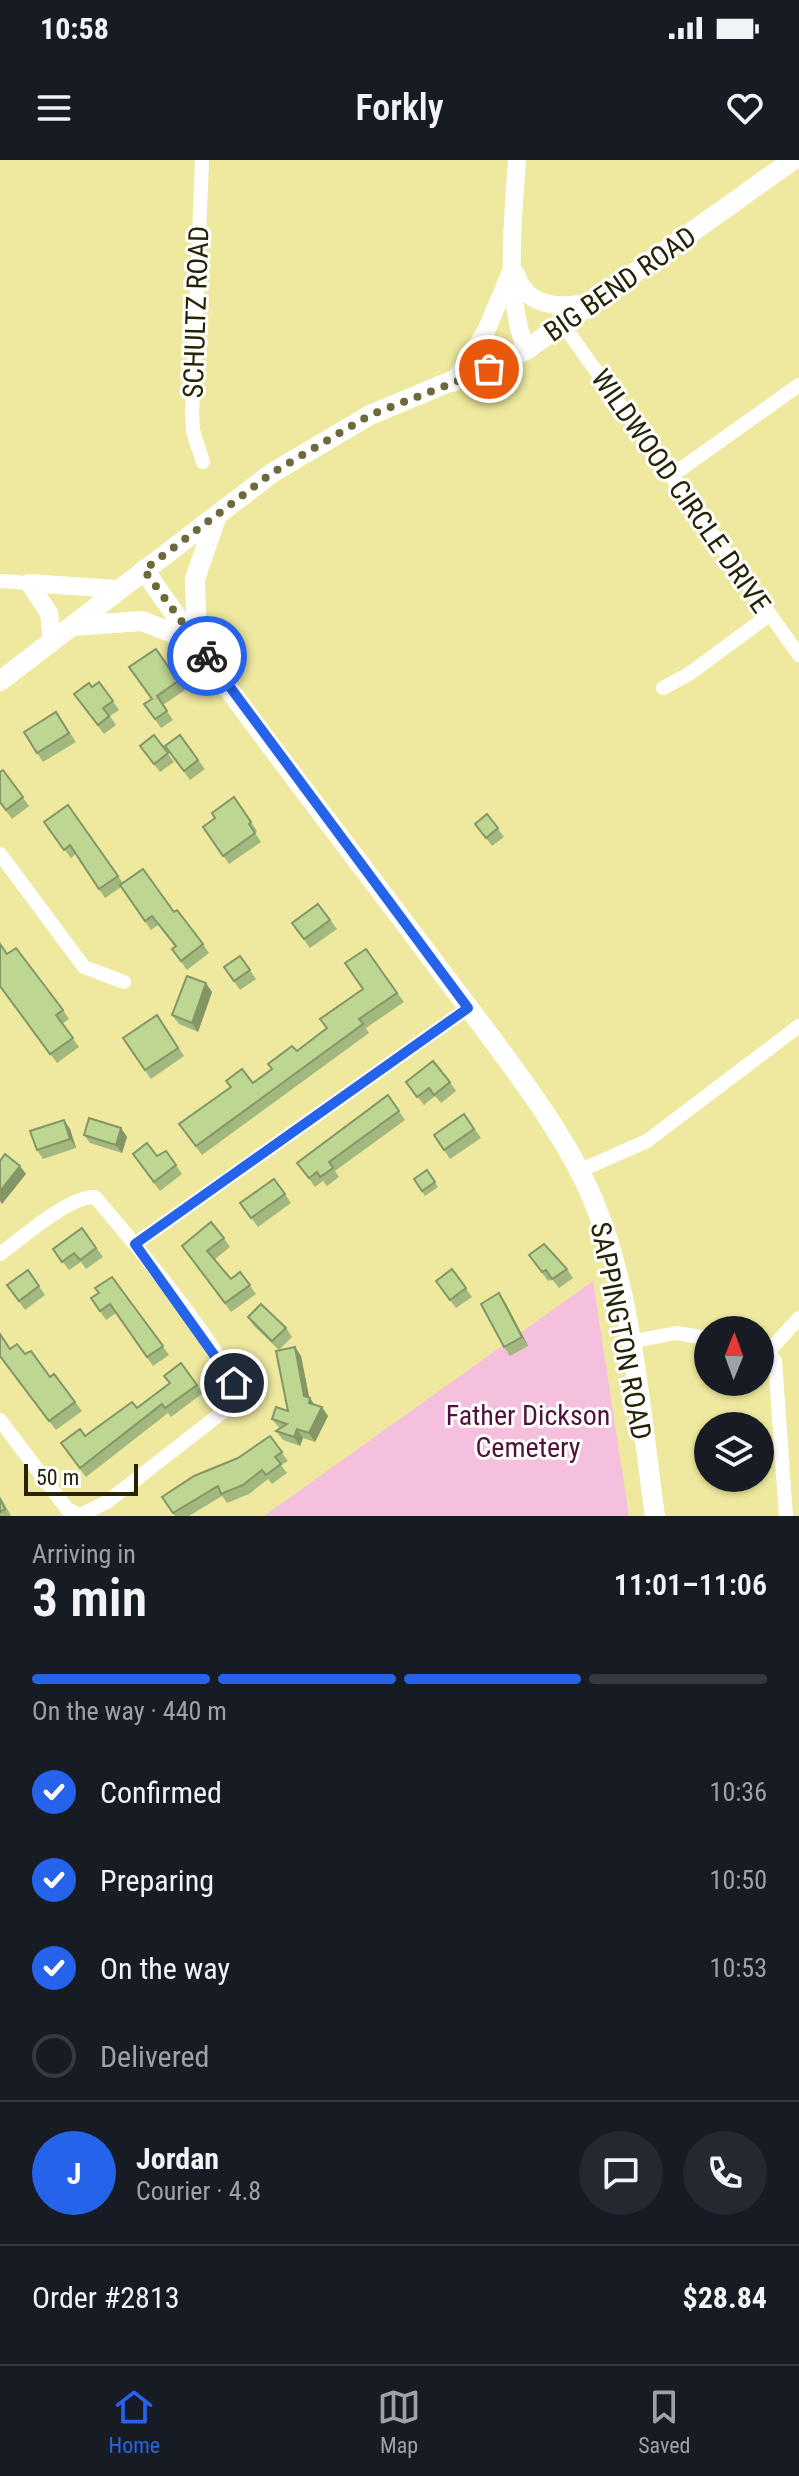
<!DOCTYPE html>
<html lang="en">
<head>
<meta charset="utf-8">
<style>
	:root { --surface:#171b24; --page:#242831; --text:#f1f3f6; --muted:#9ea1a6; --line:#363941; --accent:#2563eb }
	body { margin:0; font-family:"Roboto Condensed",sans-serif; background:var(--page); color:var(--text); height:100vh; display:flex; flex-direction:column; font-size:30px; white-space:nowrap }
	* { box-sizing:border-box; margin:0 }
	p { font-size:26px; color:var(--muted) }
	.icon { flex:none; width:44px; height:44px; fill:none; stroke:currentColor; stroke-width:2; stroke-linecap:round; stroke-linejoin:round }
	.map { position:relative; height:1356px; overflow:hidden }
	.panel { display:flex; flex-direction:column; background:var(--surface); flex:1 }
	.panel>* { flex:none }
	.needle { width:52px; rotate:1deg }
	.controls { position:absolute; left:694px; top:1156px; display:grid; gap:16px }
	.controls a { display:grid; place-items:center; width:80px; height:80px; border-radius:50%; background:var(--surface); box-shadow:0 2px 6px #0004; font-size:40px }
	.scale { position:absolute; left:24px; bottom:20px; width:114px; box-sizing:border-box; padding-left:8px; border:4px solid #262405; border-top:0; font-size:22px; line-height:28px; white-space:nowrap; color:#262405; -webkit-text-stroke:6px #fff; paint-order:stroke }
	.pin { position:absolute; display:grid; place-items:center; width:68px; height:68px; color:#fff; margin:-34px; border:4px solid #fff; border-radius:50%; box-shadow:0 2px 8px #0007 }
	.courier { position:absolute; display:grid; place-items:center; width:80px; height:80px; margin:-40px; border:6px solid #2563eb; border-radius:50%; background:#fff; color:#222; box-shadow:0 2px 10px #0007 }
	.headline em { font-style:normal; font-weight:600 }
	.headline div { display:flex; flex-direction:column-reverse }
	.headline { display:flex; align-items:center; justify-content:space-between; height:136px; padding:0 32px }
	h1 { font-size:52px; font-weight:600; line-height:60px }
	.bar { display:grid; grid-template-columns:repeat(4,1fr); gap:12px 8px; align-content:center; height:96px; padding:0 32px }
	.bar i { height:10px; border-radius:6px; background:var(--line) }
	.bar .current { background:var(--accent) }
	.bar p { grid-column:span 4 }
	.line { display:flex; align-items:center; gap:20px; padding:0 32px; border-top:2px solid var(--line) }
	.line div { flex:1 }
	.round { display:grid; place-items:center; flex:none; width:84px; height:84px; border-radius:42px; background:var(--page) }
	ol { padding:0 32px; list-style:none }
	li { display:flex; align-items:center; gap:24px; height:88px }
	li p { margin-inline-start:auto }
	li .icon { padding:8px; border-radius:50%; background:var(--accent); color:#fff; stroke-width:4 }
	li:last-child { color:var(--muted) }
	li i { width:44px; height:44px; border:4px solid var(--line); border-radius:50% }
	.status { display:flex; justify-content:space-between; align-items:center; height:56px; padding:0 40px; background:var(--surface); direction:ltr }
	.status svg { height:22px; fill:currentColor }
	header { display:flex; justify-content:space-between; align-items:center; height:104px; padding:0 32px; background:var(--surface); font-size:36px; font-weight:600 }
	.dock { display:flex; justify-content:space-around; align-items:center; height:112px; border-top:2px solid var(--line); background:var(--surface); font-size:22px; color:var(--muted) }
	.dock a { display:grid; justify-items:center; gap:4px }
	.dock .current { color:var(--accent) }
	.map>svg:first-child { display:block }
	.green { fill:#f5c0dd }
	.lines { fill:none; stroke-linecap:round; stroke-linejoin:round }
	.minor { stroke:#fff; stroke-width:14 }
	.tertiary { stroke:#fff; stroke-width:18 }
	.secondary { stroke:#fff; stroke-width:20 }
	.wall { fill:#a3b87e }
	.shaded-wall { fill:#849666 }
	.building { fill:#bdd692; stroke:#849666; stroke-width:2 }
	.done { stroke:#6c693b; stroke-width:8; stroke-dasharray:0 14.4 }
	.route { stroke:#2563eb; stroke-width:10 }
	.labels { text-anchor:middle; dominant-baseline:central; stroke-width:6; stroke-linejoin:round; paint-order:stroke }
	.street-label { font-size:28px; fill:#262405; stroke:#fff }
	.park-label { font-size:28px; fill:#51113b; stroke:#fff }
</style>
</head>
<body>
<div class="status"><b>10:58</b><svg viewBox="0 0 49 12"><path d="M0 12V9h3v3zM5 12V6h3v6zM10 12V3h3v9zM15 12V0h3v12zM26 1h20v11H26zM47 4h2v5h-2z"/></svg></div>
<header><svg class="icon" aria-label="menu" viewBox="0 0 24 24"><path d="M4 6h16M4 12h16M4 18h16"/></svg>Forkly<svg class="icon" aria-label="heart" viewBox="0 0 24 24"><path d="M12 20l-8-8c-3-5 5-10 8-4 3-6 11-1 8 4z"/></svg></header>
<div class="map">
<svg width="799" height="1356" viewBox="0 0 799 1356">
	<rect width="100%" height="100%" fill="#eee99f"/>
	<!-- green -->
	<path class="green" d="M593,1121L629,1356H264Z"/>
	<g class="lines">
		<!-- minor -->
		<g class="minor">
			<path d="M202,0L192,254L193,271L203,302"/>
			<path d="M564,166L799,495"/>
			<path d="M671,316L799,225"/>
			<path d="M0,421L29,423"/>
			<path d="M663,528L689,514L769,455"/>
			<path d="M0,694L84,807L124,822"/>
			<path d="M579,1011L647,981L799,866"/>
			<path d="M135,1084L468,848"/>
			<path d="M0,1094C22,1078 69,1036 95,1037C124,1071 236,1203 238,1240L107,1342L80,1355L67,1349L0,1260"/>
			<path d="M630,1182L676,1173L708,1178"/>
			<path d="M760,1188L768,1192L799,1158"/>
			<path d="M768,1192L775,1201L786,1356"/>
		</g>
		<!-- tertiary -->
		<g class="tertiary">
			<path d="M517,0C513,62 504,132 526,190"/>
			<path d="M516,114C527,149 562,148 591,142"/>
			<path d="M453,223L486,171L510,114"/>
			<path d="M29,423L116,429"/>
			<path d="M29,423L49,453L52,483"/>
		</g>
		<!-- secondary -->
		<g class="secondary">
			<path d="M144,410C239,548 343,680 443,814C493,881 566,970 596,1047C633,1138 641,1259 655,1356"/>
			<path d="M73,466L142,461L193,481"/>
			<path d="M197,483L195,419L217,355"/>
			<path d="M0,521L272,313L370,255L526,190L793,0"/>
		</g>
	</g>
	<!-- wall -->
	<g class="wall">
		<path d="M156,489L185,530L163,545L173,560L161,568L144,544L152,539Z"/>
		<path d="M99,522L119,550L110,556L116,565L104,574L74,534L92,527Z"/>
		<path d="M56,552L76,582L43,602L37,593Z"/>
		<path d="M154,575L174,602L160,612L140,586Z"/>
		<path d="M180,575L205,609L190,620L165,586Z"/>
		<path d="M3,610L29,646L12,659L0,643Z"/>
		<path d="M234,637L257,671L255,673L261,682L229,704L203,667L215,658Z"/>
		<path d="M68,645L123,723L174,752L203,784L209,793L187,810L172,789L175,787L158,765L151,770L121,727L105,738L76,694L71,698L44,662Z"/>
		<path d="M487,654L504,677L492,686L475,664Z"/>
		<path d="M318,744L337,769L310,788L292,763Z"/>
		<path d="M366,789L404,842L366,868L369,873L202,995L179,964L253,923L327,868L363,829Z"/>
		<path d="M7,794L63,850L69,859L62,864L79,887L57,903L0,827Z"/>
		<path d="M240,796L256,819L240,830L224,807Z"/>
		<path d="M212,832L198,872L179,864L172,855Z"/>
		<path d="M157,855L184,896L151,919L123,878Z"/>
		<path d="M406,922H450L456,931L441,943L435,936L424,945Z"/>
		<path d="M388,935L405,960L335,1011L339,1017L327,1026L323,1021L315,1027L297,1003Z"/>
		<path d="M464,954L481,978L450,999L434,975Z"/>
		<path d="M64,960L70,969L76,988L43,999L37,990Z"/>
		<path d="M121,968L127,977L122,993L90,983L84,975Z"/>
		<path d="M166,991L182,1014L160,1031L133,994L157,996Z"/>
		<path d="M427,1010L438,1027L425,1036L414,1019Z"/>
		<path d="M274,1019L291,1043L258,1067L240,1043Z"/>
		<path d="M82,1068L103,1097L86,1109L81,1102L69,1110L53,1089Z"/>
		<path d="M224,1078L230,1087L214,1100L231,1119L240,1112L256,1134L231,1152L182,1086Z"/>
		<path d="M529,1095L567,1109L573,1118L559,1128L552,1119L548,1121Z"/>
		<path d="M452,1109L472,1137L456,1148L436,1121Z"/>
		<path d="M28,1110L45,1135L25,1150L7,1125Z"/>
		<path d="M112,1117L169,1195L153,1206L116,1153L106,1160L91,1138L99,1133Z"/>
		<path d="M499,1133L505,1142L528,1186L510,1196L504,1187Z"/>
		<path d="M248,1157L286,1168L292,1177L279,1190L295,1187L301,1196L309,1238L315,1245L328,1256L315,1282L303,1278L300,1286L283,1280L276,1271L280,1269L272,1259L288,1251L279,1190L254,1166Z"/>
		<path d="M10,1189L25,1194L50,1217L54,1214L82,1251L56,1270L0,1196Z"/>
		<path d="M181,1203L203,1233L171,1257L168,1253L86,1317L61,1283L85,1276L137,1248L170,1223Z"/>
		<path d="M270,1276L288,1301L281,1305L287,1313L272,1324L268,1319L249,1334L227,1343L222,1336L189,1356H175L162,1337L238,1298Z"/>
		<path d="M0,1336L11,1356H0Z"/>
	</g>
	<!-- shaded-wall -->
	<g class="shaded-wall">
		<path d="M206,823L212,832L198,872L192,863Z"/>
		<path d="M64,960L70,969L76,988L70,979Z"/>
		<path d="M121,968L127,977L122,993L116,985Z"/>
		<path d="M20,1006L26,1014L2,1044L0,1041V1031Z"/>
		<path d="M499,1133L505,1142L528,1186L522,1177Z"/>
		<path d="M295,1187L301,1196L310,1241V1238L316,1247L315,1252L304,1236Z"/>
		<path d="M322,1247L328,1256L315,1282L309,1273Z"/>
		<path d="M297,1269L303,1278L300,1286L294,1277Z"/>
	</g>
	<!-- building -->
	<g class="building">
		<path d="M156,489L178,521L157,536L167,551L155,559L144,544L152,539L129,507Z"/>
		<path d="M99,522L113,541L103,548L109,556L98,565L74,534L89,523L92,527Z"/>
		<path d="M56,552L69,573L37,593L24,572Z"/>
		<path d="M154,575L168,593L154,604L140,586Z"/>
		<path d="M180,575L198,600L184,611L165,586Z"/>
		<path d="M3,610L23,637L6,650L0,642V612Z"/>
		<path d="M234,637L251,662L249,664L255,673L223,696L203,667L215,658L212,653Z"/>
		<path d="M68,645L118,716L99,729L70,685L64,690L44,662Z"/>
		<path d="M487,654L498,668L486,678L475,664Z"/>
		<path d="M143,709L174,752L177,750L203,784L181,801L172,789L176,786L152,756L145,761L120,725Z"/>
		<path d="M318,744L330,760L304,779L292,763Z"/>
		<path d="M0,784L7,794L16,788L63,850L56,855L73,878L50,894L0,826Z"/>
		<path d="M366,789L397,833L359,859L363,864L196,986L179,964L231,927L226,921L242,909L253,923L272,909L268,904L292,886L297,891L327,868L320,859L363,829L345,803Z"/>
		<path d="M240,796L250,810L234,821L224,807Z"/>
		<path d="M187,816L206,823L192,863L172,855Z"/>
		<path d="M157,855L178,888L145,910L123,878Z"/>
		<path d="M433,901L450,922L434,935L429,928L417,937L406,922Z"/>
		<path d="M388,935L399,951L329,1002L333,1008L320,1017L317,1012L309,1018L297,1003Z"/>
		<path d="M464,954L474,969L444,990L434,975Z"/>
		<path d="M89,958L121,968L116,985L84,975Z"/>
		<path d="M64,960L70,979L37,990L30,971Z"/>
		<path d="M147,983L157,996L166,991L176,1005L154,1022L133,994Z"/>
		<path d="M5,994L20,1006L0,1031V1001Z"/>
		<path d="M427,1010L435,1022L422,1031L414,1019Z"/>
		<path d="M274,1019L285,1034L251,1058L240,1043Z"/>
		<path d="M211,1062L224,1078L207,1091L231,1119L240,1112L250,1125L225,1143L182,1086Z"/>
		<path d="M82,1068L96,1088L80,1100L74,1093L62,1102L53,1089Z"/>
		<path d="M544,1084L567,1109L552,1119L546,1110L542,1112L529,1095Z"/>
		<path d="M452,1109L466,1128L450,1140L436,1121Z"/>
		<path d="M28,1110L39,1126L19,1141L7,1125Z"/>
		<path d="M112,1117L163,1186L147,1197L110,1144L100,1151L91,1138L99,1133L95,1128Z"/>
		<path d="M499,1133L522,1177L504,1187L481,1144Z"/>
		<path d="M261,1144L286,1168L272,1181L248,1157Z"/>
		<path d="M0,1174L10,1189L17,1184L25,1194L31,1191L50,1217L54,1214L75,1242L49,1261L0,1196Z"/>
		<path d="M295,1187L304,1236L310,1238L309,1243L322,1247L309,1273L297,1269L294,1277L276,1271L287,1264L272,1259L276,1247L288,1251L276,1191Z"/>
		<path d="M181,1203L197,1225L165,1248L162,1244L80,1308L61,1283L80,1269L85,1276L132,1242L137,1248L170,1223L164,1216Z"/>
		<path d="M270,1276L282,1292L275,1297L281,1304L266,1315L262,1310L243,1325L221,1334L218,1326L173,1353L162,1337L194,1316L238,1298Z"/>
		<path d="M0,1339L5,1349L0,1352Z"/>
	</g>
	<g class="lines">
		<!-- done -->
		<path class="done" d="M207,496L144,410L272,313L370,255L489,209"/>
		<!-- route -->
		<path class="route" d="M207,496L468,848L135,1084L234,1223"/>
	</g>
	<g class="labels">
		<!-- street labels -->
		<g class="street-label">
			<text transform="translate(620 124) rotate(-35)">BIG BEND ROAD</text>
			<text transform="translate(196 152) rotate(-88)">SCHULTZ ROAD</text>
			<text transform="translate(681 331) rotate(55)">WILDWOOD CIRCLE DRIVE</text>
			<text transform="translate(621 1171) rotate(79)">SAPPINGTON ROAD</text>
		</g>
		<!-- park labels -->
		<g class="park-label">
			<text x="528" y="1255">Father Dickson<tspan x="528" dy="32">Cemetery</tspan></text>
		</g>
	</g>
</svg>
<div class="controls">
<a><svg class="needle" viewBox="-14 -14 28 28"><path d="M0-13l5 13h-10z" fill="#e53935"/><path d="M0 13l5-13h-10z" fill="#9ea1a6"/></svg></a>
<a><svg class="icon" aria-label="layers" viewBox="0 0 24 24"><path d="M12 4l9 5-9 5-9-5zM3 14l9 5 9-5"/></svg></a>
</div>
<div class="scale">50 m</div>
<div class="pin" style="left:489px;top:209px;background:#ea580c"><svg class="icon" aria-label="bag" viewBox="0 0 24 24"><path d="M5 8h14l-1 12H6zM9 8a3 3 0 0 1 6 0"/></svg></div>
<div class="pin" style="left:234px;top:1223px;background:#1f2937"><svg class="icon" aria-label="home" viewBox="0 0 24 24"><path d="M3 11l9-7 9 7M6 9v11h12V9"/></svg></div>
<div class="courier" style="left:207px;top:496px"><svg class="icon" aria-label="bike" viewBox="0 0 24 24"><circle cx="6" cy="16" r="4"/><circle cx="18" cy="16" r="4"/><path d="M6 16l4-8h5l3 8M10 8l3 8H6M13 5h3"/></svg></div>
</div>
<section class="panel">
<div class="headline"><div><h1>3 min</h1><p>Arriving in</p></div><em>11:01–11:06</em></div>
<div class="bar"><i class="current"></i><i class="current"></i><i class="current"></i><i></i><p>On the way · 440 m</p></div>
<ol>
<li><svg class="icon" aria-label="check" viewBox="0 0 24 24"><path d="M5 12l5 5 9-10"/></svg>Confirmed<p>10:36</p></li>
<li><svg class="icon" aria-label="check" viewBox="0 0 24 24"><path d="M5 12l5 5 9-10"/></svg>Preparing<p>10:50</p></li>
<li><svg class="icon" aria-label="check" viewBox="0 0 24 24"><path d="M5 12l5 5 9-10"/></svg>On the way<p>10:53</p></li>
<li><i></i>Delivered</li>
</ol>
<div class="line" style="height:144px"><b class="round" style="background:var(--accent);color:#fff">J</b><div><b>Jordan</b><p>Courier · 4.8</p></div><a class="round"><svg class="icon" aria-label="chat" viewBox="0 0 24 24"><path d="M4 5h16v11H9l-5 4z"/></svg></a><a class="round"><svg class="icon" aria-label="phone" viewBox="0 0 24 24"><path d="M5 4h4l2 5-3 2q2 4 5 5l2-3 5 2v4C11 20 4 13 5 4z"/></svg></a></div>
<div class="line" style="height:104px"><div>Order #2813</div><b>$28.84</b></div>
</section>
<nav class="dock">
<a class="current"><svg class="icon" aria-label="home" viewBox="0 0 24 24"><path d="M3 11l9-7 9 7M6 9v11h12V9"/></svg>Home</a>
<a><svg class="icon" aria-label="map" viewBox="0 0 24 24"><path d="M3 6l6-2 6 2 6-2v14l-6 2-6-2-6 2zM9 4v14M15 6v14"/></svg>Map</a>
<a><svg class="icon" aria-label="saved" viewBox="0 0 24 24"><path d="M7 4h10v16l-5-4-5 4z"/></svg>Saved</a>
</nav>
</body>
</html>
